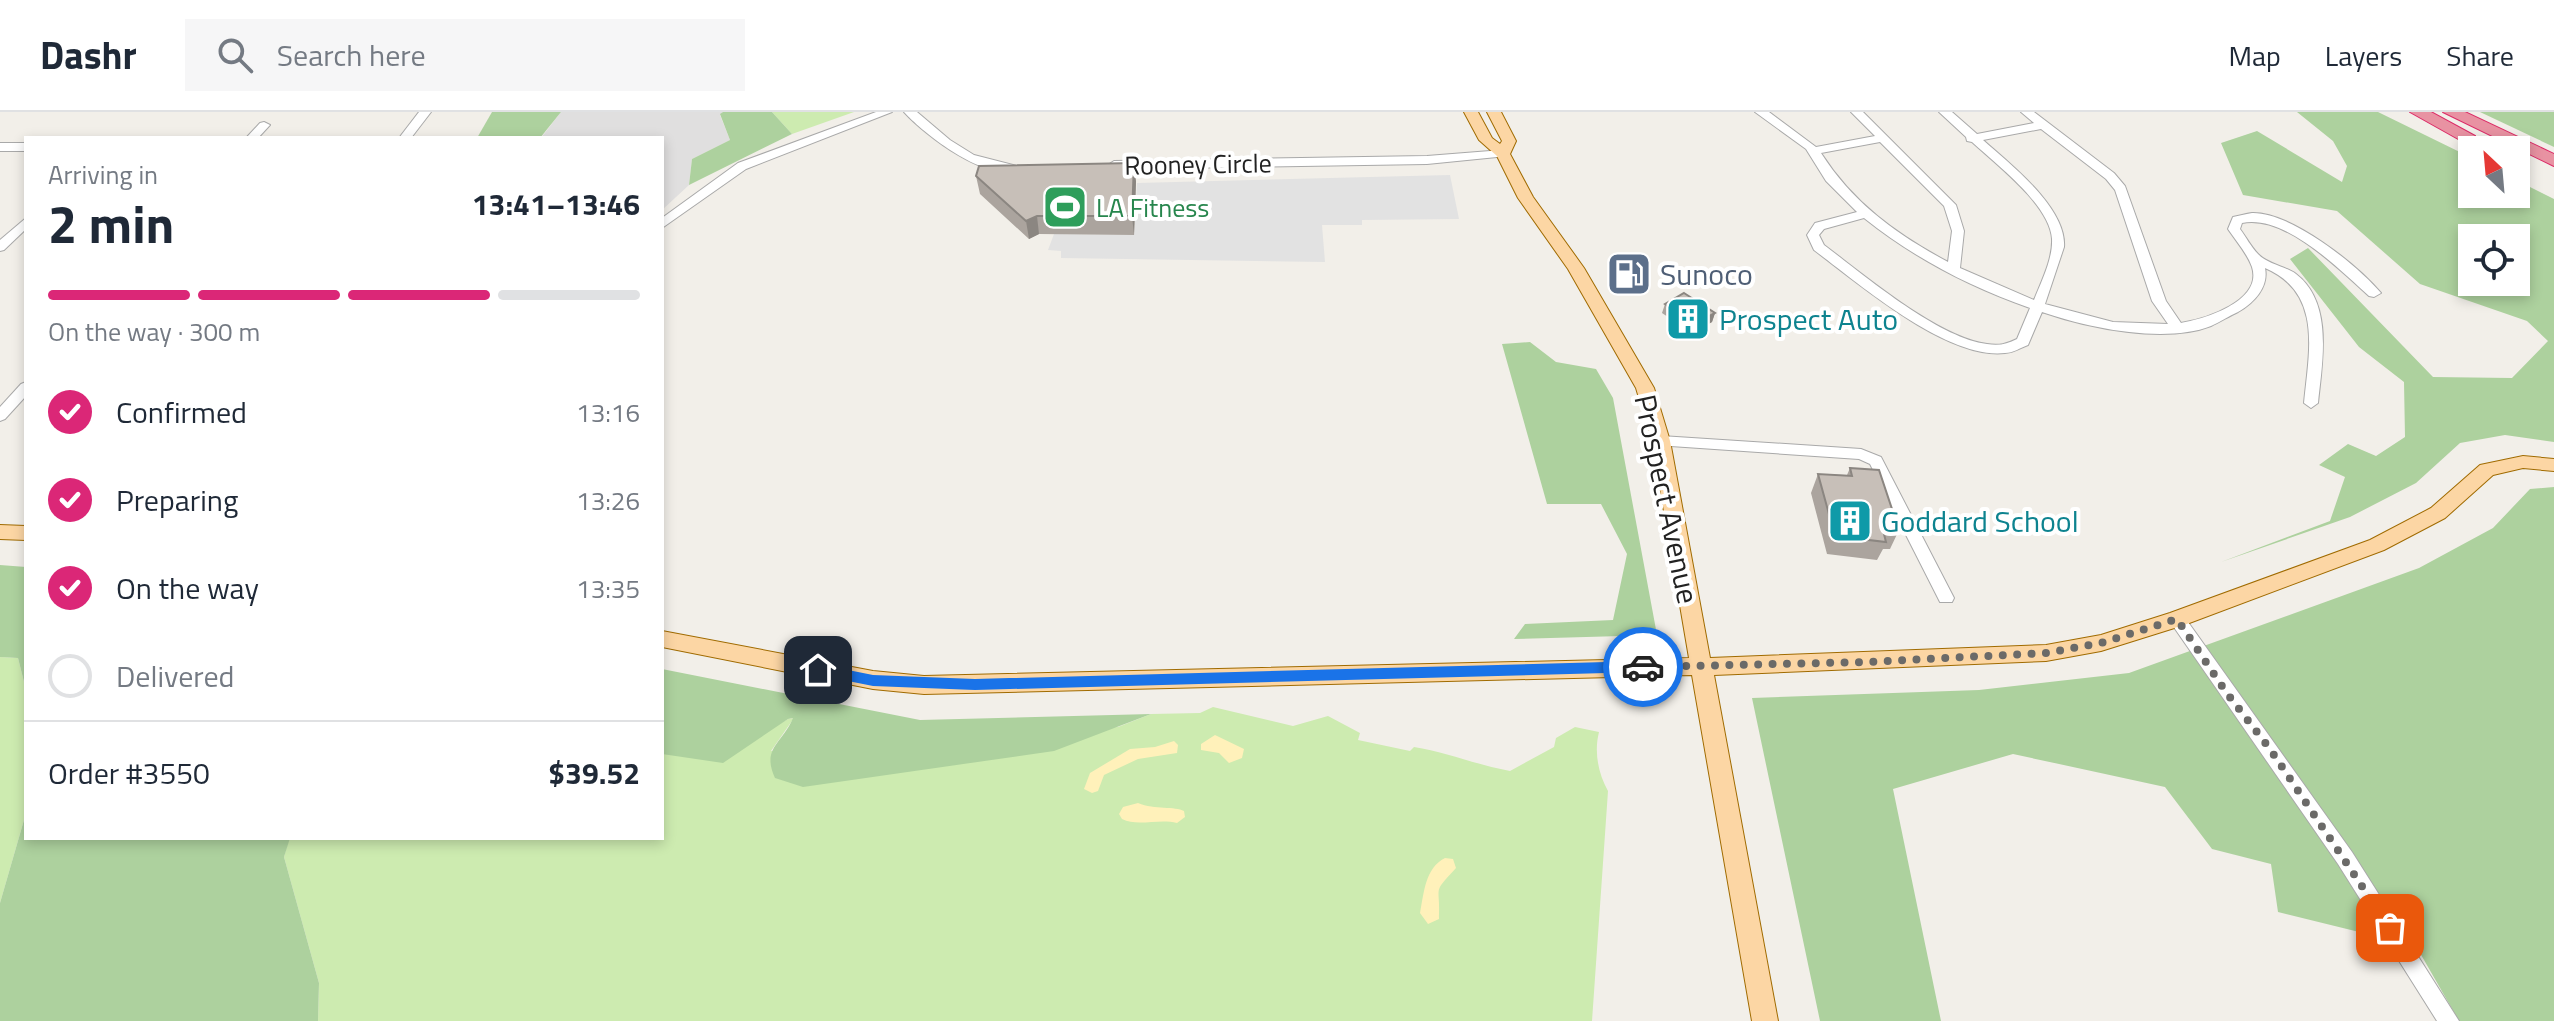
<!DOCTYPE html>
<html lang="en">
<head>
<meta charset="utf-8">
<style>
	:root { --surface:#fff; --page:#f6f6f7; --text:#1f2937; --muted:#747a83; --line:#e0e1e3; --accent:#db2777 }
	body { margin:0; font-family:"Titillium Web",sans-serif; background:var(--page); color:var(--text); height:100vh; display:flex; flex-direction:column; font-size:30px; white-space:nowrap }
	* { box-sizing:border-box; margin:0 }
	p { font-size:26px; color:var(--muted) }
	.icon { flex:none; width:44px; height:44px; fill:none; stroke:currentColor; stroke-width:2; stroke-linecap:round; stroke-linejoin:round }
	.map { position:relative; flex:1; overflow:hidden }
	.panel { position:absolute; left:24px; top:24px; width:640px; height:704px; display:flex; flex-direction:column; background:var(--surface); border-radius:0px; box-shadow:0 4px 12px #0003 }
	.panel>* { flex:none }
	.needle { width:52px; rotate:334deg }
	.tools { position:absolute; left:2458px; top:24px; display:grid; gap:16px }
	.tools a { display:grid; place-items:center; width:72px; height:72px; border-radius:0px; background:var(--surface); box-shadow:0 4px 12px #0003; font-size:40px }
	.pin { position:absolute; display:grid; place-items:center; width:68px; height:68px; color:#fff; margin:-34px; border-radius:16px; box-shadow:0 4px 12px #0006 }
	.courier { position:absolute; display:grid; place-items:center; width:80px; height:80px; margin:-40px; border:6px solid #1a73e8; border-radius:50%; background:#fff; color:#222; box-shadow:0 2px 10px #0007 }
	.head em { font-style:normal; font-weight:700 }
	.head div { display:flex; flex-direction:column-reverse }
	.head { display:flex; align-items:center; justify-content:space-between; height:136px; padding:0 24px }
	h1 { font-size:52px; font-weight:700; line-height:60px }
	.bar { display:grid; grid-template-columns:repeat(4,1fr); gap:12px 8px; align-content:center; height:96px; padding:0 24px }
	.bar i { height:10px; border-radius:6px; background:var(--line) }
	.bar .selected { background:var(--accent) }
	.bar p { grid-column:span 4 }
	.line { display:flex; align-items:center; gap:20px; padding:0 24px; border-top:2px solid var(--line) }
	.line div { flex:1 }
	ol { padding:0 24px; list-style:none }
	li { display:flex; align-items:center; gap:24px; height:88px }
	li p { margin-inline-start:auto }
	li .icon { padding:8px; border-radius:50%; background:var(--accent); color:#fff; stroke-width:4 }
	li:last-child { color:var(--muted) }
	li i { width:44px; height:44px; border:4px solid var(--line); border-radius:50% }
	header { display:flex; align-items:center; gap:48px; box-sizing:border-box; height:112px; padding:0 40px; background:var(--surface); border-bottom:2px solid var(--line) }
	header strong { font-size:38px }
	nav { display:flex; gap:44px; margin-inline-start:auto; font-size:28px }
	.search { width:560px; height:72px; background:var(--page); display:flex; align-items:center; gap:20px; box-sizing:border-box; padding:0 28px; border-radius:0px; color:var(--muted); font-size:30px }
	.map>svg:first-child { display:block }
	.residential { fill:#e0dfdf }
	.grass { fill:#cdebb0 }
	.forest { fill:#add19e; fill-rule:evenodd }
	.sand { fill:#fff1ba }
	.parking { fill:#e2e2e2 }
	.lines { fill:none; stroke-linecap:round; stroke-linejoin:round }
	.minor-casing { stroke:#a9a9a9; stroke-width:2 }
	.major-casing { stroke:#a06b00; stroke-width:2 }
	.highway-casing { stroke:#dc2a67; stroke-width:2 }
	.minor { fill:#fff; fill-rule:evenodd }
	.major { fill:#fcd6a4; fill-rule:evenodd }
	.highway { fill:#e892a2; fill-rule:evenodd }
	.wall { fill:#aba49e }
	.shaded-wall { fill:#8b8681 }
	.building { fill:#c7bfb8; stroke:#8b8681; stroke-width:2 }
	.route { fill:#1a73e8 }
	.done { stroke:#6b6a68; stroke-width:8; stroke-dasharray:0 14.4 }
	.labels { text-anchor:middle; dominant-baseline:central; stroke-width:8; stroke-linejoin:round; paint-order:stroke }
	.far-street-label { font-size:26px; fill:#222; stroke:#fff }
	.far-leisure-label { font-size:26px; fill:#27864d; stroke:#fff; text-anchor:start }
	.service-label { font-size:30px; fill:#4e5e75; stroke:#fff; text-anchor:start }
	.culture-label { font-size:30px; fill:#0d838f; stroke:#fff; text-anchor:start }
	.street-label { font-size:30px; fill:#222; stroke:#fff }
</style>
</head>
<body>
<header>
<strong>Dashr</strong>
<div class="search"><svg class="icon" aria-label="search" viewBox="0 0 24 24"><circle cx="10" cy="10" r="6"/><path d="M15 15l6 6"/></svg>Search here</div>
<nav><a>Map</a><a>Layers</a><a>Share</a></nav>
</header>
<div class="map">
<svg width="2554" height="909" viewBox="0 0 2554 909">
	<rect width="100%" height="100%" fill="#f2efe9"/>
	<!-- residential -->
	<path class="residential" d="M561,0H723L720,3L730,28L692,47L689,73L662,98V26H541Z"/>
	<!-- grass -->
	<g class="grass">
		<path d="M772,0H854L792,22Z"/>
		<path d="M0,545L18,546L26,578V701L0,791Z"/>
		<path d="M1213,595L1293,614L1328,604L1360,621L1358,628L1410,639L1414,635C1446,640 1477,653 1510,659L1554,635L1556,626L1575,615L1599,620C1594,640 1598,661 1608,679L1592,909H318L319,871L284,745L289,726H662V630L750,629L788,607L794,606L771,639L1118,615L1151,602L1200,601Z"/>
	</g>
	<!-- forest -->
	<g class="forest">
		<path d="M492,0H561L540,26H477Z"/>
		<path d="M723,0H772L792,22L689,73L692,47L730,28L720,2Z"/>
		<path d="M2297,0H2378L2472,46V82H2516V68L2554,87V330L2505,323L2460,331L2416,371L2350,405L2221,450L2330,409L2345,365L2319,353L2348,332L2376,344L2405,325L2404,270L2359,235L2290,147L2308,136L2433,265L2512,266L2548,229L2527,209L2420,172L2337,99L2243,83L2221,31L2257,19L2342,70L2347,54L2333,29ZM2472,126H2516V170H2472Z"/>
		<path d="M2480,0H2554V35Z"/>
		<path d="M1530,230L1556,250L1596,257L1613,286L1657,523L1514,527L1525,512L1613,508L1627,442L1601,392H1547L1502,232Z"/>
		<path d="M2554,375V909H2459L2416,834L2278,800L2271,752L2212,737L2165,675L2013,642L1893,677L1941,909H1820L1752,586L1979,578L2129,561L2419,456L2493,416L2530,377Z"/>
		<path d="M0,453L26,455V578L18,546L0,545Z"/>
		<path d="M662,557L920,608L1151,602L1054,639L803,675L775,666C761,636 783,631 793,606L788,607L723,651L662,642Z"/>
		<path d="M26,701V726H290L284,745L319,871L318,909H0V791Z"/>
	</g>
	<!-- sand -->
	<g class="sand">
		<path d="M1215,623L1244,637L1242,646L1229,651L1219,641L1201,638V632Z"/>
		<path d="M1174,629L1178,633L1177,641L1138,647L1104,663L1098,679L1092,681L1084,677L1090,661L1130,637L1155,635Z"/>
		<path d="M1138,691C1155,698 1175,694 1184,699L1185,705L1177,711C1159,706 1138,715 1122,707L1119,702L1123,695Z"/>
		<path d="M1445,746L1453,747L1456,756C1431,783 1441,772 1439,807L1428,812L1420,801C1424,781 1425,756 1445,746Z"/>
	</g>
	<!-- parking -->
	<path class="parking" d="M1450,63L1459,107L1362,108V113H1322L1325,150L1061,146V139L1048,138L1054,122L1134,123L1137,71Z"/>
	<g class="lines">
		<!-- minor casing -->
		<g class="minor-casing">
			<g id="minor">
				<path d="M419,0H431L411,26H399Z"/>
				<path d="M876,0H892L746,57L662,116V106L738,51Z"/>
				<path d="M904,0H917L950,28L974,43L1021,55C991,75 924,22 904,0Z"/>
				<path d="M1755,0H1769L1816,35L1875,24L1851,0H1863L1956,93L1964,119L1960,156L2034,188C2041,170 2053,147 2052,127C2050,93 1996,52 1972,30L1967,29L1966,25L1939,0H1952L1977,22L2034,11L2021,0H2034L2114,61L2125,74L2166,189L2181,211C2205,207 2263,189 2252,155C2247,141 2236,129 2228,117L2233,105C2239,104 2245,102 2252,101C2291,100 2356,152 2381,181L2374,185L2369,184C2339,157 2285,102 2242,111L2240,117C2246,125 2251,135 2258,142C2267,152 2285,154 2296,162C2334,191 2322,251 2318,291L2311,296L2304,291C2309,239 2323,181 2265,156C2269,175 2254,191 2238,200C2229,204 2220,210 2211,214C2165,232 2088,216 2042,200L2028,233C2020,236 2013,241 2005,241C1947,248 1858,171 1814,138L1807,123L1815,111L1857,100L1826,69L1806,37ZM2041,17L2106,67L2115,78L2152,189L2168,212L2113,210L2045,192L2064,135C2067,96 2010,52 1983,28ZM1880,30L1944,94L1952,119L1948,150C1896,122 1853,91 1821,41ZM1864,106C1914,146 1970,175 2030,196L2017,227C2007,232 1999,234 1987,232C1938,226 1864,163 1824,133L1819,123L1824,117Z"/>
				<path d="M264,10L270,13L258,26H246L260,11Z"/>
				<rect x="0" y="31" width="26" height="8"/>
				<path d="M1503,38L1507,40V44L1427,52L1114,57L1108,53L1114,49L1427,44Z"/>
				<path d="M26,106V117L4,138L0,139V128Z"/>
				<path d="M26,270V284L5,307L0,309V295L21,272Z"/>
				<path d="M1661,324L1861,337L1881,345L1954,486L1952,490H1940L1870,352L1859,347L1656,333L1654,329Z"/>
				<path d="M2177,501L2183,503L2352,740L2459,909H2437L2338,752L2171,511L2169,507L2171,503Z"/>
			</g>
		</g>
		<!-- major casing -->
		<g class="major-casing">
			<g id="major">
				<path d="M1464,0H1478L1492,26L1500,32L1502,29L1487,0H1501L1516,29L1510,42L1533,85L1584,156L1654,276L1670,329L1710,546L2046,533L2101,523L2170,501L2370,428L2431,396L2480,353L2523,344L2554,347V359L2523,356L2493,363L2445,406L2384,438L2184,513L2101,539L2046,549L1714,563L1778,909H1752L1692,563L924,582L873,577L662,535V519L873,559L924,564L1689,546L1652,329L1636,276L1568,157L1518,86L1497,44L1479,28Z"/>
				<path d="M0,413L26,414V428L0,427Z"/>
			</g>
		</g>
		<!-- highway casing -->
		<g class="highway-casing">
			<g id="highway">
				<path d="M2410,0H2431L2475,24L2466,29L2460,28Z"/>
				<path d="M2443,0H2465L2554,42V54Z"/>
			</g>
		</g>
		<!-- minor -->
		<use href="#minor" class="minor"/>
		<!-- major -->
		<use href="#major" class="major"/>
		<!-- highway -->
		<use href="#highway" class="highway"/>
	</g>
	<!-- wall -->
	<g class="wall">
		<path d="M976,64L1136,69L1134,123L1039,122L1029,127L980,82Z"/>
		<path d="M1665,192L1715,201L1712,210L1692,221L1662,201Z"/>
		<path d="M1850,356L1899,418L1890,437H1883L1877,448L1827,442L1811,381L1818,362L1847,363Z"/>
	</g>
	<!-- shaded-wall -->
	<g class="shaded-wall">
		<path d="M1134,51L1136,69L1134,123L1132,104Z"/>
		<path d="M1037,104L1039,122L1029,127L1026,109Z"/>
		<path d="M1715,201L1712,210L1692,221L1695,212Z"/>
	</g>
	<!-- building -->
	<g class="building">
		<path d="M1134,51L1132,104H1037L1026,109L976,64L979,54Z"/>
		<path d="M1684,181L1715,201L1695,212L1665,192Z"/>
		<path d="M1850,356L1879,358L1899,418H1883L1886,430L1835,424L1818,362L1852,364Z"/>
	</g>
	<!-- route -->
	<path class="route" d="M1643,549L1650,555L1643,560L975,578L873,574L818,563L811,558L818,552L873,563L975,567Z"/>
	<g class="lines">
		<!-- done -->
		<path class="done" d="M1643,555L1867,550L2046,541L2101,531L2177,507L2226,580L2270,637L2390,816"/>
	</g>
	<!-- icons -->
	<defs>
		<g id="stadium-square" transform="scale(2.3)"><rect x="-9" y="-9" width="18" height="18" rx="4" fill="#2e9e5b" stroke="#fff"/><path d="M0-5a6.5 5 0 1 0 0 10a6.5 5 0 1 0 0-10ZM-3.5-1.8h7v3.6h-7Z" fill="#fff"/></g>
		<g id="fuel-square" transform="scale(2.3)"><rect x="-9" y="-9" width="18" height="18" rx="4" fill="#5c6f8a" stroke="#fff"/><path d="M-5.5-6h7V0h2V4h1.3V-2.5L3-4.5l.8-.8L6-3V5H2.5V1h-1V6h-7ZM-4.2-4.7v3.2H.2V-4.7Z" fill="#fff"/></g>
		<g id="building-square" transform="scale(2.3)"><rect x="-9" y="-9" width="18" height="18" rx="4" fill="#0f9aa8" stroke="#fff"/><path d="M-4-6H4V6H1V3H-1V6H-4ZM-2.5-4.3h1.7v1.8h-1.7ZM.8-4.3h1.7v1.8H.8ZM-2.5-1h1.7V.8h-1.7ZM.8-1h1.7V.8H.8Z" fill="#fff"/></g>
	</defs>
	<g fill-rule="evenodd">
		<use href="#stadium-square" x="1065" y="95"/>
		<use href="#fuel-square" x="1629" y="162"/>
		<use href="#building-square" x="1688" y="207"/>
		<use href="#building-square" x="1850" y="409"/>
	</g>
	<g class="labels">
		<!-- far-street labels -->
		<g class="far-street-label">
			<text transform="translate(1198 52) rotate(-1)">Rooney Circle</text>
		</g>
		<!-- far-leisure labels -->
		<g class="far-leisure-label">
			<text x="1096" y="95">LA Fitness</text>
		</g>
		<!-- service labels -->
		<g class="service-label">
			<text x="1660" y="162">Sunoco</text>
		</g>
		<!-- culture labels -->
		<g class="culture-label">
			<text x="1719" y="207">Prospect Auto</text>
			<text x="1881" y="409">Goddard School</text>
		</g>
		<!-- street labels -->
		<g class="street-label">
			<text transform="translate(1667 387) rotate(78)">Prospect Avenue</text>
		</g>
	</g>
</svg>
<div class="tools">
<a><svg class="needle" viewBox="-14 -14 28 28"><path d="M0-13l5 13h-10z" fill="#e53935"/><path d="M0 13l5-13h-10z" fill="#747a83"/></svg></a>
<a><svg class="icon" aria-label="locate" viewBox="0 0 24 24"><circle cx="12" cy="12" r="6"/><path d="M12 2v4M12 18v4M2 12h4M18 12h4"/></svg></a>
</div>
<div class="pin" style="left:2390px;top:816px;background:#ea580c"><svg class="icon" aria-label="bag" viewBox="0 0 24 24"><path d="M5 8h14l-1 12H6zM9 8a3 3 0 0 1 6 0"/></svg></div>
<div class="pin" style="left:818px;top:558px;background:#1f2937"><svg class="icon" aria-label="home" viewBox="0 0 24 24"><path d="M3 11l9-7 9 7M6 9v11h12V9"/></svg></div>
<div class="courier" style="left:1643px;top:555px"><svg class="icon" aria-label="car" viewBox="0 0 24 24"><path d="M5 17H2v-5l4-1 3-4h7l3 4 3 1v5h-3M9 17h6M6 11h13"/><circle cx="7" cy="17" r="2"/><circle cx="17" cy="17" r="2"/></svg></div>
<section class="panel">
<div class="head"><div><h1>2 min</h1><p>Arriving in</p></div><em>13:41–13:46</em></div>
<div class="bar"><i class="selected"></i><i class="selected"></i><i class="selected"></i><i></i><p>On the way · 300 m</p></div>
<ol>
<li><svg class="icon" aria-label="check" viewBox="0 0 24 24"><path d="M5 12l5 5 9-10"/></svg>Confirmed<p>13:16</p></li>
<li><svg class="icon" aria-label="check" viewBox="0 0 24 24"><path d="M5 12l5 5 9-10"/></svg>Preparing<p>13:26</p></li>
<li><svg class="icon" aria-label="check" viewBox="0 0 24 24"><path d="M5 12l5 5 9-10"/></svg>On the way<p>13:35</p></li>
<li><i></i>Delivered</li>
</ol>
<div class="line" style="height:104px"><div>Order #3550</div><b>$39.52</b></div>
</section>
</div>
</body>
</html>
